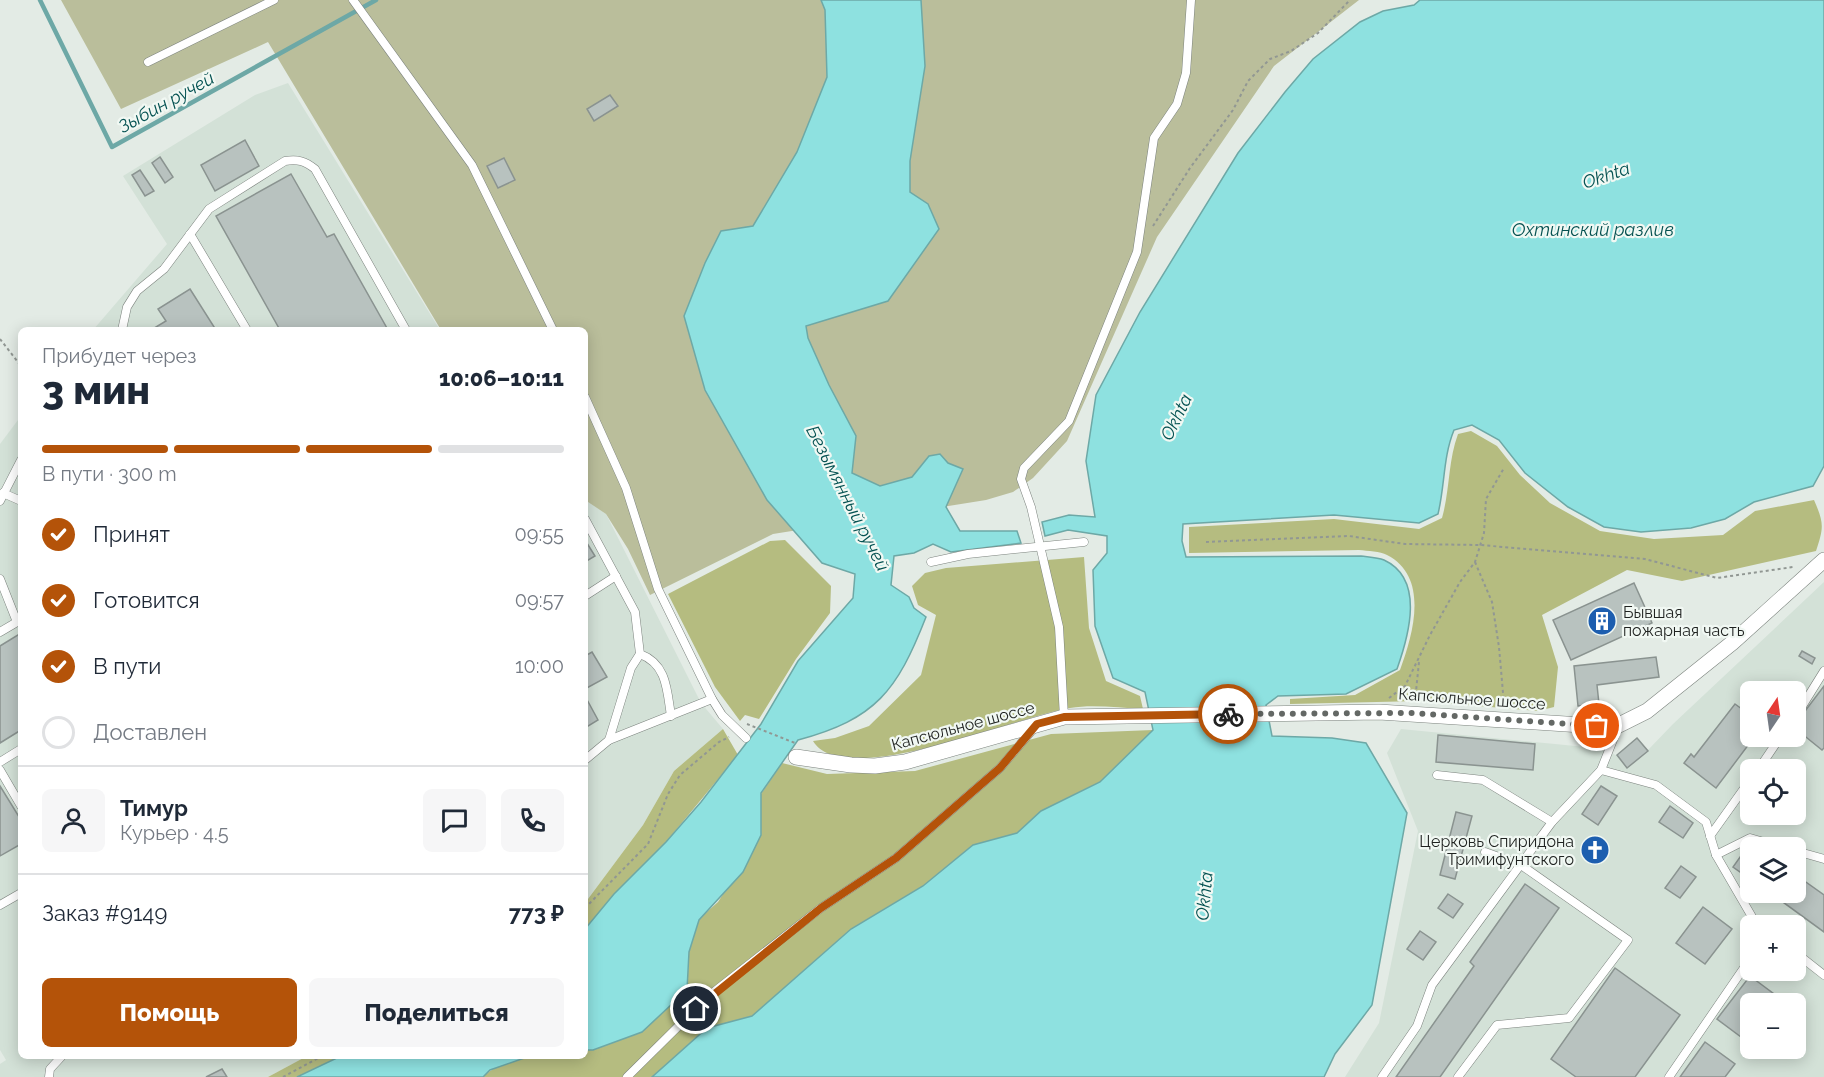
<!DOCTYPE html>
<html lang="ru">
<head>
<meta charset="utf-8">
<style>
	:root { --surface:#fff; --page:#f6f6f7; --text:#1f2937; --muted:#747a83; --line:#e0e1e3; --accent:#b45309 }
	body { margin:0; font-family:Raleway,sans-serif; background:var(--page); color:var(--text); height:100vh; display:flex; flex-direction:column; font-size:22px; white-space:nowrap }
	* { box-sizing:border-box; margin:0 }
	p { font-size:20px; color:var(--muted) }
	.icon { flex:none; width:33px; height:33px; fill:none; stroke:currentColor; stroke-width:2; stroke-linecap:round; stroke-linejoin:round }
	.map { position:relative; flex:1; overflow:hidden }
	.side { position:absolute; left:18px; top:327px; width:570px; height:732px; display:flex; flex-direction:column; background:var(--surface); border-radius:9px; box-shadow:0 3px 15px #0003 }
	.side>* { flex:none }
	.needle { width:39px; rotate:13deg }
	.fabs { position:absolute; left:1740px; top:681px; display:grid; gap:12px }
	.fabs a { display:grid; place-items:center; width:66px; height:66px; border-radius:9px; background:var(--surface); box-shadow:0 3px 15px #0003; font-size:30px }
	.pin { position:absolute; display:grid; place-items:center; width:51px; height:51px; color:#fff; margin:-26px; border:3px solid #fff; border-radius:50%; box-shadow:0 2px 6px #0007 }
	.courier { position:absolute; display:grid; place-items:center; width:60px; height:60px; margin:-30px; border:4px solid #b45309; border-radius:50%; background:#fff; color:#222; box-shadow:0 2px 8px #0007 }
	.summary em { font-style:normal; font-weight:800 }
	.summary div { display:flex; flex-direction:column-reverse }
	.summary { display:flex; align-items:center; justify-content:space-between; height:102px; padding:0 24px }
	h1 { font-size:39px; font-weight:800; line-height:45px }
	.bar { display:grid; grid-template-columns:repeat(4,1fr); gap:9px 6px; align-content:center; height:72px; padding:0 24px }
	.bar i { height:8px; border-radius:4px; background:var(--line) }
	.bar .on { background:var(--accent) }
	.bar p { grid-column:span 4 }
	.line { display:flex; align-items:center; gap:15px; padding:0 24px; border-top:2px solid var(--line) }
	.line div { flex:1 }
	.round { display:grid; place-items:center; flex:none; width:63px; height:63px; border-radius:9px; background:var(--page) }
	ol { padding:0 24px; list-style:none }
	li { display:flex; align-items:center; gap:18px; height:66px }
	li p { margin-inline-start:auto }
	li .icon { padding:6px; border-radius:50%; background:var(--accent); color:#fff; stroke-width:4 }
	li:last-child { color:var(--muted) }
	li i { width:33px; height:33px; border:3px solid var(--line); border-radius:50% }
	.button { display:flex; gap:12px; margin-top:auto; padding:12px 24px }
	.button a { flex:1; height:69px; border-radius:9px; background:var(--accent); color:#fff; font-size:24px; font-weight:800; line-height:69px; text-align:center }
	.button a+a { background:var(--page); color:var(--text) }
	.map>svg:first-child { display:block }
	.built { fill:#d3e1d7; fill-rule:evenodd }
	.green { fill:#babe9b }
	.forest { fill:#b5bc80 }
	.water { fill:#8ee1e0; stroke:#6da8a6; stroke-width:1.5 }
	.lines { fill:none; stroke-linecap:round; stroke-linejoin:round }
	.stream { stroke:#6da8a6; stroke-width:4.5 }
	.building { fill:#b8c2bf; stroke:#8a9390; stroke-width:1.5 }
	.lane-casing { stroke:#7c837e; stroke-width:9 }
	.street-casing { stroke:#7c837e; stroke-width:16 }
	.path { stroke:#919793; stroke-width:2; stroke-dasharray:3 3; stroke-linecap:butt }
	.lane { stroke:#fff; stroke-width:8 }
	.street { stroke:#fff; stroke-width:15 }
	.done { stroke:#646865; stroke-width:6; stroke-dasharray:0 10.8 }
	.route { stroke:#b45309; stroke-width:8 }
	.labels { text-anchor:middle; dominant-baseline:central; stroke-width:4.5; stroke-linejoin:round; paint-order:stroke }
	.poi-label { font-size:16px; fill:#1f2220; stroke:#f1f8f3; text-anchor:start }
	.street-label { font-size:16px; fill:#1f2220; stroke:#f1f8f3 }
	.water-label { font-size:18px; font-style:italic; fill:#055252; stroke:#f1f8f3 }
</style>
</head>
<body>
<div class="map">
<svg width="1824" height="1077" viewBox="0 0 1824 1077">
	<rect width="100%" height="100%" fill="#e3ebe5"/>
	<!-- built -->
	<g class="built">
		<path d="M288,83L440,330H93L167,244L123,176L255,95Z"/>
		<path d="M21,416V1056H307L268,1077H0V1064L6,1060L0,1050V444Z"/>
		<path d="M585,500L606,514L701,703L723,729L674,771L643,825L585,903Z"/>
		<path d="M1824,582V1077H1345L1379,1023L1418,831L1387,753L1401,729L1596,748L1616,755L1637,738L1648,750L1673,724ZM1750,692H1796V736H1750ZM1750,770H1796V814H1750ZM1750,848H1796V892H1750ZM1750,926H1796V970H1750ZM1750,1004H1796V1048H1750Z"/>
	</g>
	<!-- green -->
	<path class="green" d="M61,0H1359L1274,66L1157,237L1067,441L1033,478L1013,492L986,500L773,534L650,595L628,549L606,514L585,500V330H441L268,42L121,109Z"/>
	<!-- forest -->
	<g class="forest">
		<path d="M1471,431L1497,446L1520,475L1550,503L1600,531L1654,539L1723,535L1755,511L1814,500C1824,523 1824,527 1816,551L1682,581L1627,570L1542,615L1558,667L1554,707L1538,711L1420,701L1290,704V699L1355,695L1400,670C1413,635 1430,577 1387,555C1380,551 1368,551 1359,550L1189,553V527L1334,519L1419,529L1442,518C1450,490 1448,461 1458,434Z"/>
		<path d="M785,540L831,586L830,613L796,659L759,719L745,715L740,721L715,687L668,594L770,541Z"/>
		<path d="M1084,557L1089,628L1106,681L1140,696L1143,709C1119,708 1093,704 1070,708C1021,715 843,792 813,741L835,738L869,726L921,675L936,615L918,605L912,586L925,573L946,568Z"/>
		<path d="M723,729L738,755L666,842L614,894L601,913L585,929V903L643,825L674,771Z"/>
		<path d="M1153,730L1100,782L1041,811L1017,833L973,845L923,886L851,929L752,1016L707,1028L652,1077H483C509,1052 552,1056 585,1056V1050H593L687,991L689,952L699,919L718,902L761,835V794L782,763L827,774L915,771L1051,734Z"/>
		<path d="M307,1056H341L297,1077H268Z"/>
	</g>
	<!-- water -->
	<g class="water">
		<path d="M821,0H921L925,66L910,161V192L928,204L939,229L888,301L806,326L808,338L829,385L856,436L852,473L880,486L912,477L929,456L940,454L948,463L963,469L946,507L960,531H1017L1021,543L951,552L933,544L914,553L894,556L891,585L909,597L914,608L926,617C897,691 876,719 798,740L761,793V835L743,872L699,920L689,952L687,990L642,1032L593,1050H585V929L614,894L666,842L701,802L761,724L798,661L853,598L855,574L822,563L767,500L705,390L684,316L705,263L721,231L753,226L797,152L827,77L825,10Z"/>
		<path d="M1420,0H1824V466L1813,486L1754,502L1725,519L1691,528L1641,532L1604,527L1568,507L1525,473L1499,440L1472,425L1454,430C1443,457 1445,485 1438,514L1419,523L1334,515L1183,524L1182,541L1186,557L1361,556C1368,557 1377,557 1384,560C1425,579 1409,635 1397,669L1346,694L1278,696L1266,705L1272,736L1332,738L1366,743L1407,813L1372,1005L1335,1054L1324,1077H652L707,1028L752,1016L851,929L923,886L973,845L1017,833L1041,811L1100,782L1153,730L1145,692L1113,678L1095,626L1093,570L1107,553V536L1068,530L1045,536L1042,522L1069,515L1095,517L1086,461L1096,395L1140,312L1238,153L1285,92L1313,59L1360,22L1383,11L1414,5Z"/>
		<path d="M341,1056H530L490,1070L483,1077H297Z"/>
	</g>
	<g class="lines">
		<!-- stream -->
		<path class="stream" d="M40,0L112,147L376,0"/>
	</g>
	<!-- building -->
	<g class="building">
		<path d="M610,95L618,106L594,121L587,109Z"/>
		<path d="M245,140L259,166L215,191L201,165Z"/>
		<path d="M160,157L173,177L165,183L152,163Z"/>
		<path d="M504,158L515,180L498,188L487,166Z"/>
		<path d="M140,170L154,191L145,196L132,175Z"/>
		<path d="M291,174L327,237L334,234L388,330H280L216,216Z"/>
		<path d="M190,289L216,330H151L166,321L158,309Z"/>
		<path d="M585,540L595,556L585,562Z"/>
		<path d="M1634,583L1652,623L1571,660L1553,620Z"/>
		<path d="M21,633V730L0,743V646Z"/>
		<path d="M1802,651L1815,658L1812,664L1799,656Z"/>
		<path d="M592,652L607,677L585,689V656Z"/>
		<path d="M1656,657L1659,677L1597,685L1599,704L1578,706L1574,666Z"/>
		<path d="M1824,686V748L1822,750L1796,729V723Z"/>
		<path d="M585,696L598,720L585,728Z"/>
		<path d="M1735,704L1750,715V736H1755L1716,788L1684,763L1691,754L1694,757Z"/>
		<path d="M1438,735L1535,744L1533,770L1436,762Z"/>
		<path d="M1637,738L1648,751L1627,768L1617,755Z"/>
		<path d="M0,786L21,820V844L0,856Z"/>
		<path d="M1601,786L1617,796L1598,825L1582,814Z"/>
		<path d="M1670,806L1693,823L1683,838L1659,822Z"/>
		<path d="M1456,812L1472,816L1455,879L1440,875Z"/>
		<circle cx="1595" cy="850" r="9"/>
		<path d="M1750,843L1757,848H1750V879L1733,867Z"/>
		<path d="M1681,866L1696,877L1680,898L1665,888Z"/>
		<path d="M1796,875L1824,895V932L1769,892H1796Z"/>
		<path d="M1525,884L1559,908L1440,1077H1396L1474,966L1470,962Z"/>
		<path d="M1448,894L1463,904L1453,918L1438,908Z"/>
		<path d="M1703,907L1732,929L1705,964L1676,943Z"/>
		<path d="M1420,931L1436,942L1423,960L1407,949Z"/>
		<path d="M1615,968L1680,1015L1635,1077H1576L1551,1059Z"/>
		<path d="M1750,976L1774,994L1766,1004H1750V1024L1741,1037L1717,1019Z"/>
		<path d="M1705,1042L1735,1064L1725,1077H1680Z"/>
		<path d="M222,1069L227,1077H206Z"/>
	</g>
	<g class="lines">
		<!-- lane casing -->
		<g class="lane-casing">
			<g id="lane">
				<path d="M353,0L472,165L553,330"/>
				<path d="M148,62L274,0"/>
				<path d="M190,234L247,330"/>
				<path d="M122,330L127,307L137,291L164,269L209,209L285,161C298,159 305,161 315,169L406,330"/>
				<path d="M585,397L626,488L658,589L712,699L722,715L746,738"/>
				<path d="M3,493L21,501"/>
				<path d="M0,501L21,460"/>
				<path d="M585,519L635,612L640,654C667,664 667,690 671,716"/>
				<path d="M931,562L968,554L1084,542"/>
				<path d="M0,579L17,622L0,632"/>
				<path d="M585,596L616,576"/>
				<path d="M1796,716L1824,671"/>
				<path d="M1064,717L1059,627L1031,507L1021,479L1024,468L1069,421L1137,252L1154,138L1177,104L1186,73L1191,0"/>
				<path d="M609,740L712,699"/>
				<path d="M585,760L609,740L631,668L640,654"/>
				<path d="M0,762L21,749"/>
				<path d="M0,770L21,806"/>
				<path d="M1601,770L1656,785L1706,822L1716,855L1755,922L1760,926"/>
				<path d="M1758,770L1781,736"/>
				<path d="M1437,775L1483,780L1552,822"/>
				<path d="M1710,836L1750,780"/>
				<path d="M1796,851L1824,859"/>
				<path d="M1716,855L1750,838L1785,848"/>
				<path d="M0,905L21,893"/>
				<path d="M1796,953L1824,975"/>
				<path d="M49,1077L50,1069L62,1056"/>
				<path d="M627,1077L710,995L821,908L896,858L1000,768L1034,728"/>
				<path d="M1382,1077L1417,1026L1432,985L1552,822L1601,770L1619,725"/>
				<path d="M1458,1077L1497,1025L1569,1018L1628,940L1521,865L1485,852"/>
				<path d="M1669,1077L1750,959"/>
			</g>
		</g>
		<!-- street casing -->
		<g class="street-casing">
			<path id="street" d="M796,757L851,765L875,766L905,762L1064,717L1379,712L1597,726L1619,725L1647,711L1732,643L1824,560"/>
		</g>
		<!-- path -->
		<g class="path">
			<path d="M1153,226L1190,168L1233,110L1248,81L1270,59L1291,51L1318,33L1350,0"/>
			<path d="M0,339L21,366"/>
			<path d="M1206,542L1349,536L1405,544L1480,545L1645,559L1717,578L1793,567"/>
			<path d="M1475,562L1492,602L1499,647L1504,704"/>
			<path d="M1389,698L1405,686L1430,635L1460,582L1475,562L1484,533L1486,499L1504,468"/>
			<path d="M1415,701L1419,662"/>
			<path d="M747,724L795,743"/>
			<path d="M585,908L648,844L668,794L680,775L719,742L729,737"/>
			<path d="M283,1077L322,1056"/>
		</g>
		<!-- lane -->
		<use href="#lane" class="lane"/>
		<!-- street -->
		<use href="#street" class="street"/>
	</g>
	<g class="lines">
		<!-- done -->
		<path class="done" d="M1228,714L1413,713L1597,726"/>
		<!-- route -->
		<path class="route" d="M696,1009L821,908L896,858L1000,768L1037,724L1064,717L1228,714"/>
	</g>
	<!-- icons -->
	<defs>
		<g id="building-disc" transform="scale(1.5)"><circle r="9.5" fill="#1d5eaf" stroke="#f1f8f3"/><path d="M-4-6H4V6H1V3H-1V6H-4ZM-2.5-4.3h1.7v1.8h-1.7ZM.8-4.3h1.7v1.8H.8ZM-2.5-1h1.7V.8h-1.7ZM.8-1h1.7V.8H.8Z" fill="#fff"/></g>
		<g id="church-disc" transform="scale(1.5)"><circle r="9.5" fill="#1d5eaf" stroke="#f1f8f3"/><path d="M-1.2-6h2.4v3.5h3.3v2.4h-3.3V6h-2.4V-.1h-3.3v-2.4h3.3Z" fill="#fff"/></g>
	</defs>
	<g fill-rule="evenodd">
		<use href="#building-disc" x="1602" y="621"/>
		<use href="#church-disc" x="1595" y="850"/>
	</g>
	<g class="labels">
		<!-- poi labels -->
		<g class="poi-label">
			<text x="1623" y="612">Бывшая<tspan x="1623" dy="18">пожарная часть</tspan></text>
			<text x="1574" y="841" text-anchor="end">Церковь Спиридона<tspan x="1574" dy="18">Тримифунтского</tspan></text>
		</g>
		<!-- street labels -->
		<g class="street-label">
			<text transform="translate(1472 699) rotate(4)">Капсюльное шоссе</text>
			<text transform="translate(963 726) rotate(-15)">Капсюльное шоссе</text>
		</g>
		<!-- water labels -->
		<g class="water-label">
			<text transform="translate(166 102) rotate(-29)">Зыбин ручей</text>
			<text transform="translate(1606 175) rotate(-19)">Okhta</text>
			<text x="1593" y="229">Охтинский разлив</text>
			<text transform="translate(1176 417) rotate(-64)">Okhta</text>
			<text transform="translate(848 498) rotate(63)">Безымянный ручей</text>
			<text transform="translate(1204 896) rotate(-85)">Okhta</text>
		</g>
	</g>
</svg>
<div class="fabs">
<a><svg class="needle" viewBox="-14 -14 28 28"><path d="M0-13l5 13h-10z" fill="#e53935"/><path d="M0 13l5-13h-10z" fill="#747a83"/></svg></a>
<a><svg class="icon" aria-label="locate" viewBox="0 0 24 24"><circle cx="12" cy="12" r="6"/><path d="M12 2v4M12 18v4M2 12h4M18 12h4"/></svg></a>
<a><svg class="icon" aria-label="layers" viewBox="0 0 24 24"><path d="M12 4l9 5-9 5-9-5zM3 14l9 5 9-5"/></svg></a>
<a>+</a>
<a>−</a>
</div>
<div class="pin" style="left:1597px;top:726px;background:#ea580c"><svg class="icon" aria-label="bag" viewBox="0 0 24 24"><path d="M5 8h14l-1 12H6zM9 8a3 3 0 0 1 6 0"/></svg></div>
<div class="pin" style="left:696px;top:1009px;background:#1f2937"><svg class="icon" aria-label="home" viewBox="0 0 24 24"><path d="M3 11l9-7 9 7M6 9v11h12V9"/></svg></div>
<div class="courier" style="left:1228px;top:714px"><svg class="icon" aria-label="bike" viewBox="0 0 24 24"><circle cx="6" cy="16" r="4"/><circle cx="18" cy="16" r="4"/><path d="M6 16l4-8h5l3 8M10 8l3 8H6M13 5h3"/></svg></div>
<section class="side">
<div class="summary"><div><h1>3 мин</h1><p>Прибудет через</p></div><em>10:06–10:11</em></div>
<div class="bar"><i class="on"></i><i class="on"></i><i class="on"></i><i></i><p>В пути · 300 m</p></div>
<ol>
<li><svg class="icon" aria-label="check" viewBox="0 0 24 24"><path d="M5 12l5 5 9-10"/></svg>Принят<p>09:55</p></li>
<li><svg class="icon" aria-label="check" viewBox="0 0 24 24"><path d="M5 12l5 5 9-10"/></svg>Готовится<p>09:57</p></li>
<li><svg class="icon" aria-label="check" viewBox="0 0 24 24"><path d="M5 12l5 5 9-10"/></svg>В пути<p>10:00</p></li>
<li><i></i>Доставлен</li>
</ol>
<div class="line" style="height:108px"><a class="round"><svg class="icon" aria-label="person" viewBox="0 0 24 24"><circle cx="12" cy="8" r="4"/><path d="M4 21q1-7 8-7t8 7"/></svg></a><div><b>Тимур</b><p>Курьер · 4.5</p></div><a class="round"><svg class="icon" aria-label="chat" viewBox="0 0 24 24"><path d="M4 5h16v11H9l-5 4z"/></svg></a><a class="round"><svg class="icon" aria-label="phone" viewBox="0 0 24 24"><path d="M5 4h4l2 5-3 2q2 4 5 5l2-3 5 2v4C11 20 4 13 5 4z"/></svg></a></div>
<div class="line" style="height:78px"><div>Заказ #9149</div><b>773 ₽</b></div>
<div class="button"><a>Помощь</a><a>Поделиться</a></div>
</section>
</div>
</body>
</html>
